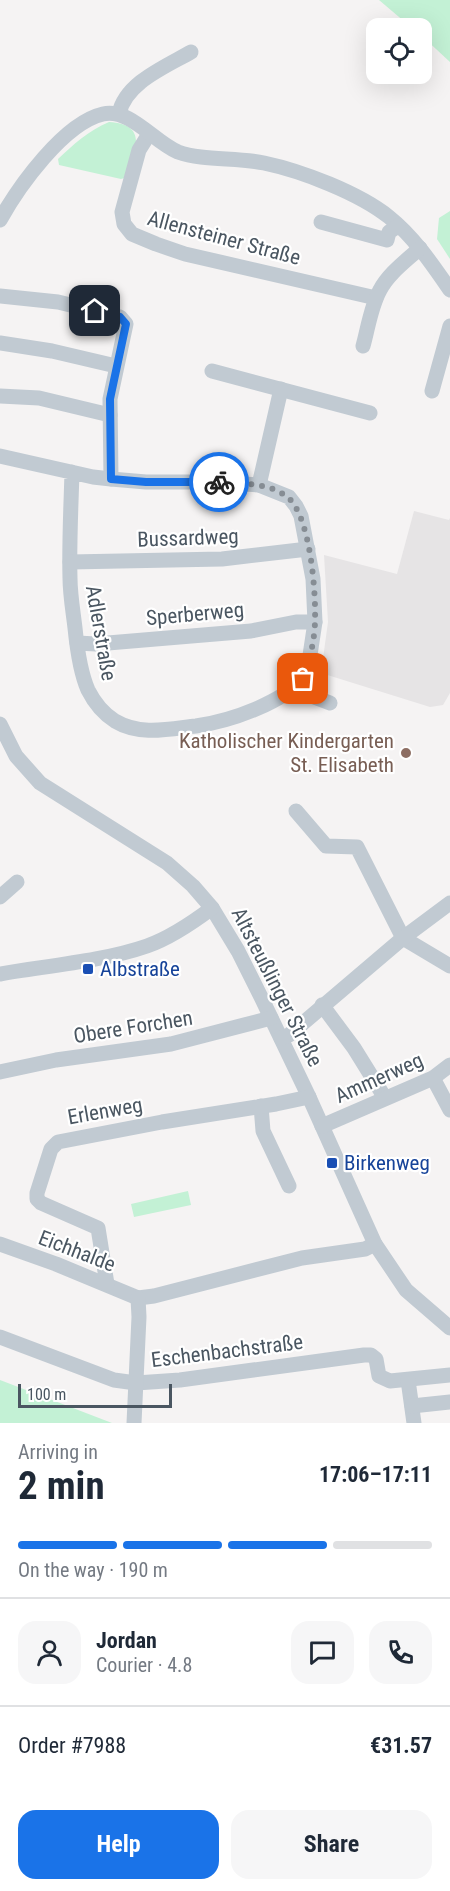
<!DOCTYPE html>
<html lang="en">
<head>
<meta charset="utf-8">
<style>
	:root { --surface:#fff; --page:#f6f6f7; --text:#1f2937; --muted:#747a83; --line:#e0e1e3; --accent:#1a73e8 }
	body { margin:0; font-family:"Roboto Condensed",sans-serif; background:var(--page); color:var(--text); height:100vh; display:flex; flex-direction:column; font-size:22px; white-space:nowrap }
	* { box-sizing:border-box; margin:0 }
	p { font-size:20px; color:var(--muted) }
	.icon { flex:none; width:33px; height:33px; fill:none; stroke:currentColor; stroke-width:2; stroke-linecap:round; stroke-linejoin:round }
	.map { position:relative; height:1423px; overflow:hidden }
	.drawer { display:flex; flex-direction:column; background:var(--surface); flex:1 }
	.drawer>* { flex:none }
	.fabs { position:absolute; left:366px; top:18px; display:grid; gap:12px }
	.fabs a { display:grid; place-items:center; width:66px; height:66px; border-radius:12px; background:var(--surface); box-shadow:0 6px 24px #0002; font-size:30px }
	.scale { position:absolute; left:18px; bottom:15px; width:154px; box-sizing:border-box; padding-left:6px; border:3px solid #4a5661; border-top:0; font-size:16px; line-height:21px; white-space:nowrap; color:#4a5661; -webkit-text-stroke:4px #fff; paint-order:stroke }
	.pin { position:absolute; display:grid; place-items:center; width:51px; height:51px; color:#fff; margin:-26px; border-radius:12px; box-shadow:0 3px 9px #0006 }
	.courier { position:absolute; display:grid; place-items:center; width:60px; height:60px; margin:-30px; border:4px solid #1a73e8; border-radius:50%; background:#fff; color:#222; box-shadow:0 2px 8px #0007 }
	.overview em { font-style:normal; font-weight:700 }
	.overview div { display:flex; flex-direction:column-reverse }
	.overview { display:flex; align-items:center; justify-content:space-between; height:102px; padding:0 18px }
	h1 { font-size:39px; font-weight:700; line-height:45px }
	.bar { display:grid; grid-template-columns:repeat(4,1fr); gap:9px 6px; align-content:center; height:72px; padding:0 18px }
	.bar i { height:8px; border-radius:4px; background:var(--line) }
	.bar .on { background:var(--accent) }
	.bar p { grid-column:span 4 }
	.line { display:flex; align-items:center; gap:15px; padding:0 18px; border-top:2px solid var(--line) }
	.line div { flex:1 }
	.round { display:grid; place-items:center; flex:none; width:63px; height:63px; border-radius:18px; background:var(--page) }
	.button { display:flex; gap:12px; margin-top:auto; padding:12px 18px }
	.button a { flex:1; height:69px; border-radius:18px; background:var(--accent); color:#fff; font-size:24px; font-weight:700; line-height:69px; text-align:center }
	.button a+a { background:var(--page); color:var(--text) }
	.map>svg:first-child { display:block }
	.education { fill:#e6e4e5 }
	.green { fill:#c3f1d5 }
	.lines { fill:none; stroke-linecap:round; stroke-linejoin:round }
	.minor { stroke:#c1cad2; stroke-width:15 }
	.done { stroke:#868d94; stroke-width:6; stroke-dasharray:0 10.8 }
	.route { stroke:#1a73e8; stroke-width:8 }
	.education-dot { fill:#8d6e63; stroke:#fff; stroke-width:2 }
	.transit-dot { fill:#1a4fb4; stroke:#fff; stroke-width:2 }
	.labels { text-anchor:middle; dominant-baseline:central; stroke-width:4.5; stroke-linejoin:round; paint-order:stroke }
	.street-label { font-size:21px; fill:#4a5661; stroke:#fff }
	.education-label { font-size:21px; fill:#785e54; stroke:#fff; text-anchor:end }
	.transit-label { font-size:21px; fill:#164399; stroke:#fff; text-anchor:start }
</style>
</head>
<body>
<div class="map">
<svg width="450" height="1423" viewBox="0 0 450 1423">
	<rect width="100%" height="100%" fill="#f5f3f3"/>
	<!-- education -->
	<path class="education" d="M414,511L449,520L450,518V693L443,705L430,707L321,673L328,622L324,555L397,574Z"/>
	<!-- green -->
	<g class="green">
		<path d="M379,0H450V62L422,36V28H412Z"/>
		<path d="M109,122C149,124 135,152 128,177L121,179L59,165L58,159C74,144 88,131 109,122Z"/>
		<path d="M450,211V259L437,239L439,218Z"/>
		<path d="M188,1191L191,1205L134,1217L131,1204Z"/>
		<path d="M0,1380L112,1423H0Z"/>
	</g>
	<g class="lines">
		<!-- minor -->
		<g class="minor">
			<path d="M119,114C125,83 165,67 191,52"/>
			<path d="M149,134L139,150L122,212L124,224L132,234L156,244L185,254L376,298"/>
			<path d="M0,220C19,186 64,123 103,114C130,108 154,142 178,152C203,161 237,157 264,163C302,171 359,193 389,217C414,237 432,264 450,290"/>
			<path d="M321,222L387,240L389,232L398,226"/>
			<path d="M0,296L58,302L120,317L126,324L110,399L111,479"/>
			<path d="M0,343L52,351L116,366"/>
			<path d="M363,346C368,328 371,306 380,290C389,273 406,261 420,248"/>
			<path d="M212,371L370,413"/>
			<path d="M432,391L450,326"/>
			<path d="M0,396L39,398L110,415"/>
			<path d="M0,456L93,477L111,479L146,482H214L259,485L289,497L296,506L301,516L313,579L315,622L307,675C283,703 231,721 196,726C169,729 140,736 115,721C104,714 94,702 88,690C80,672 77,648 75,628C73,611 70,594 70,578C69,543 71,507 72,472"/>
			<path d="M259,485L281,389"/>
			<path d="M70,562L222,559L308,549"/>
			<path d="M77,643L96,644L251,631L296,622H315"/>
			<path d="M293,689L330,703"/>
			<path d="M0,724L16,756L40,783L167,863L193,886L212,908L238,951L262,999L309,1097L375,1244L406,1290L450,1328"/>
			<path d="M296,811L326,846L357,847L403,938L450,966"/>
			<path d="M0,897L17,882"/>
			<path d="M0,974C46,966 104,961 147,946C170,938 192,923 212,908"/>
			<path d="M322,1005L354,1048L385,1098"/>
			<path d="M281,1038L289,1035L403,938L450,903"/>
			<path d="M0,1072L56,1060L171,1044L271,1018"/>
			<path d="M433,1078L450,1110"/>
			<path d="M261,1106L263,1131L289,1186"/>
			<path d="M322,1126L433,1078L450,1065"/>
			<path d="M0,1244L56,1264L138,1298L154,1296L302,1258L365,1249L375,1244"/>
			<path d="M107,1284L98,1228L41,1203L37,1199V1193L51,1149L58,1142L162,1122L276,1104L309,1097"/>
			<path d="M0,1337L114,1380L136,1383L180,1380L364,1355H371L376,1359L379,1376L390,1381L450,1375"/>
			<path d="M408,1380L414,1423"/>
			<path d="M412,1406L450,1402"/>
			<path d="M134,1423L139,1317L138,1298"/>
		</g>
	</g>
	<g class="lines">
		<!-- done -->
		<path class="done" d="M219,482C241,484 267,482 286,496C310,512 316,591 315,620C315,638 310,657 306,675L303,679"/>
		<!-- route -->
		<path class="route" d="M95,311L120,317L126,324L110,399L111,479L146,482H219"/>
	</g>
	<!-- markers -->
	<circle class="education-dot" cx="406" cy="753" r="6"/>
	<g class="transit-dot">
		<rect x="82" y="963" width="12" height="12" rx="3"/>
		<rect x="326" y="1157" width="12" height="12" rx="3"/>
	</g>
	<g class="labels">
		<!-- street labels -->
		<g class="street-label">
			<text transform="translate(224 238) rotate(15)">Allensteiner Straße</text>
			<text transform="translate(188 538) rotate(-2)">Bussardweg</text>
			<text transform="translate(195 614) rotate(-5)">Sperberweg</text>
			<text transform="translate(101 633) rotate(80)">Adlerstraße</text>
			<text transform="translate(277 987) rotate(63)">Altsteußlinger Straße</text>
			<text transform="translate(133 1027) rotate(-9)">Obere Forchen</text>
			<text transform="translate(379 1078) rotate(-24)">Ammerweg</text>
			<text transform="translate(105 1111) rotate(-10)">Erlenweg</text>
			<text transform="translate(77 1251) rotate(21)">Eichhalde</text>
			<text transform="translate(227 1351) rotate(-7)">Eschenbachstraße</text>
		</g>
		<!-- education labels -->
		<g class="education-label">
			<text x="394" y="741">Katholischer Kindergarten<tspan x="394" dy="24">St. Elisabeth</tspan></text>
		</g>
		<!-- transit labels -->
		<g class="transit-label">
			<text x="100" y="969">Albstraße</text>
			<text x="344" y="1163">Birkenweg</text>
		</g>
	</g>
</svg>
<div class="fabs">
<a><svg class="icon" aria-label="locate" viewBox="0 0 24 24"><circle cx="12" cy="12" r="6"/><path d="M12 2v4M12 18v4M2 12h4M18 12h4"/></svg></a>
</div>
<div class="scale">100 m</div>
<div class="pin" style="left:303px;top:679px;background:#ea580c"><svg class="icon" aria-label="bag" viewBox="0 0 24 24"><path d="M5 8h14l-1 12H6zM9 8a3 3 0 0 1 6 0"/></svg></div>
<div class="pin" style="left:95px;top:311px;background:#1f2937"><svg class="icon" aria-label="home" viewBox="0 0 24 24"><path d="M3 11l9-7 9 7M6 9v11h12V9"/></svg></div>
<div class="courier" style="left:219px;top:482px"><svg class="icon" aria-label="bike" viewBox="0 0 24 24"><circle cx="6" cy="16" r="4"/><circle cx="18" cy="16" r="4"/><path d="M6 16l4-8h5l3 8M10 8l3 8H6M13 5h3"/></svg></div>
</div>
<section class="drawer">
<div class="overview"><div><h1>2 min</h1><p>Arriving in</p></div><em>17:06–17:11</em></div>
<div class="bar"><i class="on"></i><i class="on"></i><i class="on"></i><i></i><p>On the way · 190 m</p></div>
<div class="line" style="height:108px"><a class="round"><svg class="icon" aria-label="person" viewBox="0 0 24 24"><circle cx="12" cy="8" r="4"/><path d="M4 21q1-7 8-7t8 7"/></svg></a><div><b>Jordan</b><p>Courier · 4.8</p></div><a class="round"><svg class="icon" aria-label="chat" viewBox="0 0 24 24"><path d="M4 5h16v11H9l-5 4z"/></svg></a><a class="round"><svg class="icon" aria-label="phone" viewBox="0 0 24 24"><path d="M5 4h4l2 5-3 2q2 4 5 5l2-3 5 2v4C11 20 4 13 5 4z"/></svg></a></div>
<div class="line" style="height:78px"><div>Order #7988</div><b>€31.57</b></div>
<div class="button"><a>Help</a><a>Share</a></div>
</section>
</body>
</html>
